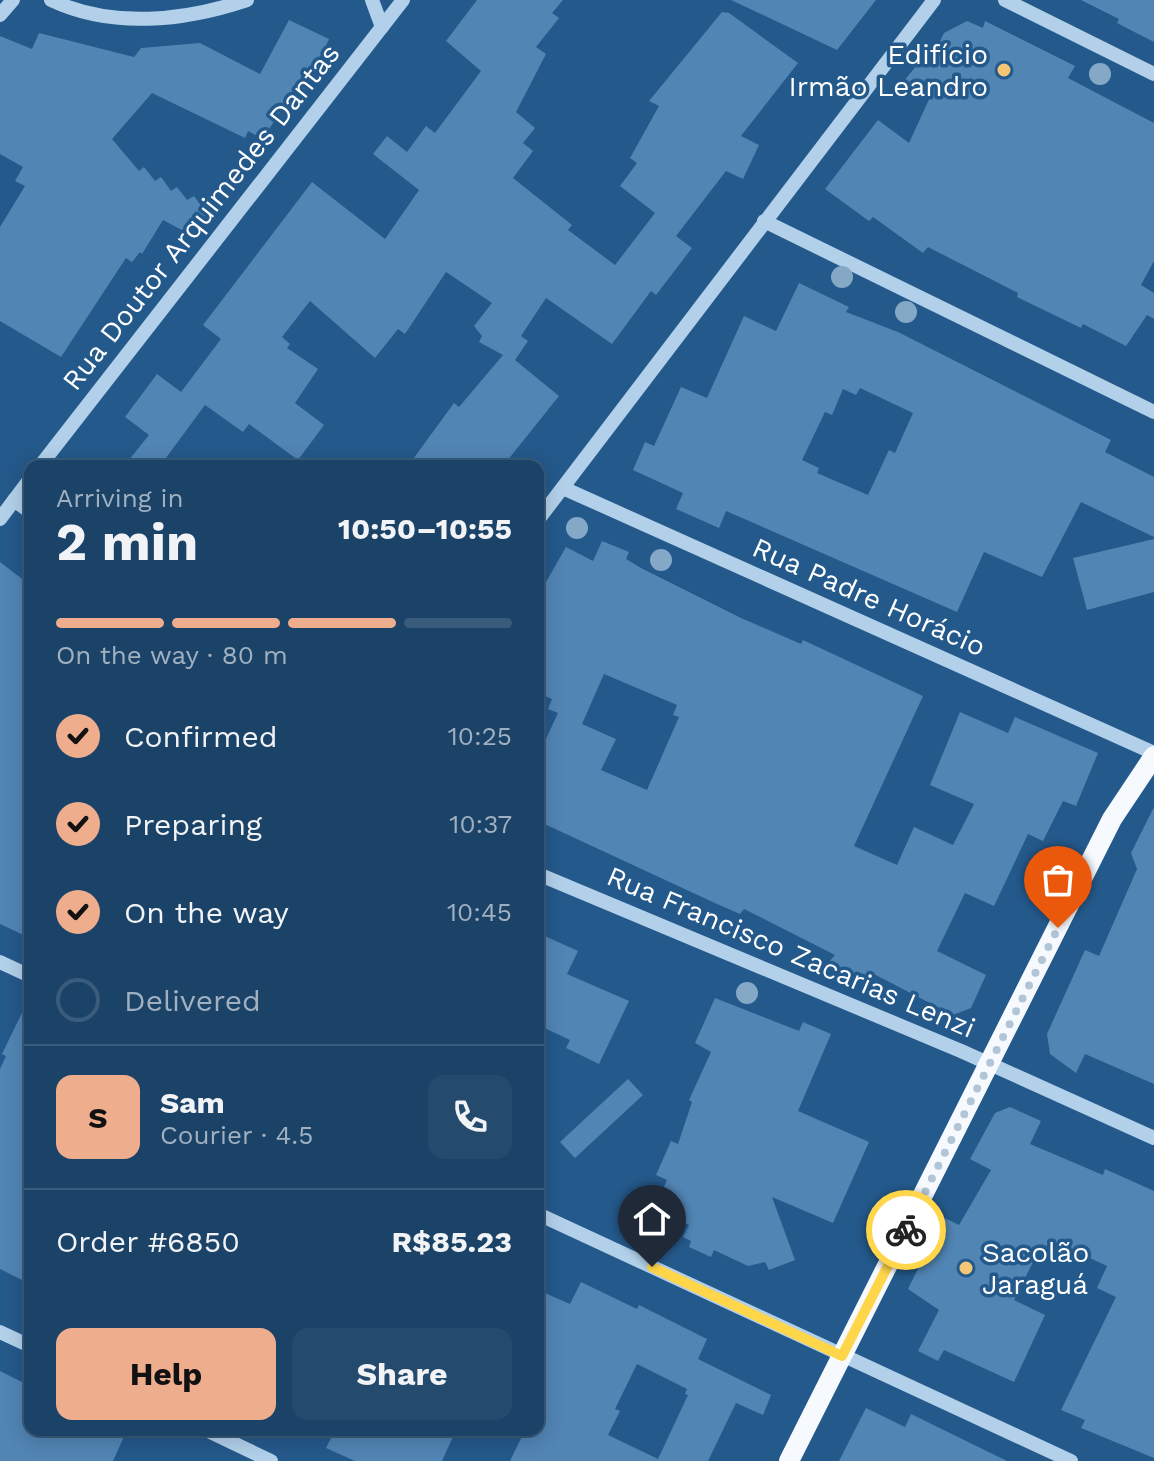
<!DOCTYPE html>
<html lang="en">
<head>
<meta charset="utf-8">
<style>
	:root { --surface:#1b4368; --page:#244a6e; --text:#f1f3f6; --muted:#a0b0c0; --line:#395c7c; --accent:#eead8d }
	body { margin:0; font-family:"Work Sans",sans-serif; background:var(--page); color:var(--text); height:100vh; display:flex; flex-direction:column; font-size:30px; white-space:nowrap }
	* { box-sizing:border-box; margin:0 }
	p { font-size:26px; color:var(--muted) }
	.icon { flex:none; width:44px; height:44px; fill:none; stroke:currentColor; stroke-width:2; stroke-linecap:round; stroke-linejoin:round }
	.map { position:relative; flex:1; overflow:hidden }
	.drawer { position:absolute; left:24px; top:460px; width:520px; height:976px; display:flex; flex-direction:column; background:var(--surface); border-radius:16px; box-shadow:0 4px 20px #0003,0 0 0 2px var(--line) }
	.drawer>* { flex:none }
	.pin { position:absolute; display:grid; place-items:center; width:68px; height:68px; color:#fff; margin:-82px -34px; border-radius:50% 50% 50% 0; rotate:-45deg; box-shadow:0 0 8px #0007 }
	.pin .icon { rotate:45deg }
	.courier { position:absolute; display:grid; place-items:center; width:80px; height:80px; margin:-40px; border:6px solid #ffd54a; border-radius:50%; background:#fff; color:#222; box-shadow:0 2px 10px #0007 }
	.summary em { font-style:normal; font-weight:700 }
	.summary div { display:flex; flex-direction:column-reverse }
	.summary { display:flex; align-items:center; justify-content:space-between; height:136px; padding:0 32px }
	h1 { font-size:52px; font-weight:700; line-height:60px }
	.bar { display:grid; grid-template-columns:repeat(4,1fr); gap:12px 8px; align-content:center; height:96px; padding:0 32px }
	.bar i { height:10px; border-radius:6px; background:var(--line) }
	.bar .active { background:var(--accent) }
	.bar p { grid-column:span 4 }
	.line { display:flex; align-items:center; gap:20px; padding:0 32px; border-top:2px solid var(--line) }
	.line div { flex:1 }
	.round { display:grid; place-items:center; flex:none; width:84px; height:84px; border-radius:16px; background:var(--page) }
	ol { padding:0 32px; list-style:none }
	li { display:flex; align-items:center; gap:24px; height:88px }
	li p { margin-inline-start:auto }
	li .icon { padding:8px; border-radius:50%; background:var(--accent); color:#111; stroke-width:4 }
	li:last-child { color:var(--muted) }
	li i { width:44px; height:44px; border:4px solid var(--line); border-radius:50% }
	.button { display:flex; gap:16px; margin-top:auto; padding:16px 32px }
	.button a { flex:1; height:92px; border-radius:16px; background:var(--accent); color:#111; font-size:32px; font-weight:700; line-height:92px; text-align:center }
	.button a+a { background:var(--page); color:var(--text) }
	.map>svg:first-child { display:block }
	.building { fill:#5185b4; fill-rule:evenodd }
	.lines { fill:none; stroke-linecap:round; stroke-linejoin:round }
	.minor { stroke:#b2d0ea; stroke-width:14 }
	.major { stroke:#f6fafe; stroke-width:20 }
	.tree { fill:#86a8c7 }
	.done { stroke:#b2c5d6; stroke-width:8; stroke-dasharray:0 14.4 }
	.route { stroke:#ffd54a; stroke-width:10 }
	.poi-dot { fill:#f5c676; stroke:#24598b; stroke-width:3 }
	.labels { text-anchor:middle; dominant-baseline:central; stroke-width:7; stroke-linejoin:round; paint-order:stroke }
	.poi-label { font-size:28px; fill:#fff; stroke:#24598b; text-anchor:end }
	.street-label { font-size:28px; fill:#fff; stroke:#24598b }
</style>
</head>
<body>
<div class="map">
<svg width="1154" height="1461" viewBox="0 0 1154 1461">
	<rect width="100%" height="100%" fill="#24598b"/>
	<!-- building -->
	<g class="building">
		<path d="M477,0H563L552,13L559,18L536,47L546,54L516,112L535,128L523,143L533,151L513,178L572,225L568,230L615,265L655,213L620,186L637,163L630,158L659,106L649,101L722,12L729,13L798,63L741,136L759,145L743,179L726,171L676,236L692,248L656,295L651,291L612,344L546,298L521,336L528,341L515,360L559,396L503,466H408L454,403L459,407L503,355L479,342L482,336L474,326L492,303L446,272L405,334L398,329L375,358L310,301L282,337L290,344L287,348L318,369L295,403L324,425L298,460L249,424L243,432L205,405L160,466H124L149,435L125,417L157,374L181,392L221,339L203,325L312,182L385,239L419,190L373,154L387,136L407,152L426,126L435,133L481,71L446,41Z"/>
		<path d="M731,0H876L837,50Z"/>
		<path d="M1081,0H1154V42L1117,23L1119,19Z"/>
		<path d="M289,20L329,39L302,94L291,109L283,107L263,139L248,131L245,138L152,93L112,139L139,171L144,167L155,181L161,177L171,191L177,187L187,200L194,196L207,214L187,233L163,220L142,254L140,252L132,262L126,258L61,357L0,321V227L25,186L15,181L23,167L0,154V36L32,49L39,33L134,57L141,48L200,43L260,74Z"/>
		<path d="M967,21L983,28L985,21L1075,66L1068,78L1154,123V261L1141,285L1154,293V319L1147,315L1126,346L1083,324L1081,328L1017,297L1018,293L928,247L923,253L873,217L869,221L825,189L878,120L909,143L931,95L903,82L921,60L929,63L944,33Z"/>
		<path d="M799,283L849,307L846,312L898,332L1111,440L1105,452L1154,477V537L1081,502L1042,577L984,552L957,612L726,511L719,528L676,509L683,493L633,470L645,442L654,446L681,387L707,398L744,316L776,331ZM860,388L913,413L895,453L889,450L868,495L817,473L819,468L802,460L825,412L832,415L843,389L856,395Z"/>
		<path d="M1154,539V592L1087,610L1073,558Z"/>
		<path d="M602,541L629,552L626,559L641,568L741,618L801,644L803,640L923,696L854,846L897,865L914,827L953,845L974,804L930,785L960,712L1008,733L1015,717L1098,753L1076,806L1063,801L1043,841L1028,834L994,906L965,893L937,951L986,975L971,1008L953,1015L868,971L864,980L826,965L835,955L744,909L740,914L717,904L538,821V756L558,713L548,709L552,699L538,693V596L566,547L593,561ZM604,674L677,705L673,715L679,717L647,790L601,770L616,739L582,724Z"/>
		<path d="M0,562L30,585V938L0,924Z"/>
		<path d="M1154,807V1084L1085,1054L1076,1073L1050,1054L1047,1034L1085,950L1099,956L1137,869L1131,853Z"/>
		<path d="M538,933L578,951L567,974L629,1001L599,1064L566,1048L570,1040L538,1025Z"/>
		<path d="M30,996V1284L0,1269V1069L6,1056L2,1054Z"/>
		<path d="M715,998L799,1031L803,1022L831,1034L798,1111L869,1142L833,1223L772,1197L795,1260L769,1270L765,1262L748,1266L714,1250L711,1257L689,1247L691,1241L683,1237L689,1225L654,1209L667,1180L656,1175L671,1141L678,1144L692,1102L689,1100L711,1052L695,1043Z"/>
		<path d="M628,1079L643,1095L575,1158L560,1142Z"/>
		<path d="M1010,1107L1041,1121L1030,1144L1103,1175L1105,1169L1154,1191V1458L1081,1428L1085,1420L1061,1410L1116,1297L1097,1288L1107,1266L1066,1247L1063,1254L1042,1244L1014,1300L1045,1315L1014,1382L944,1350L938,1361L918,1351L939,1310L908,1289L943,1217L959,1225L991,1170L970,1159L995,1113Z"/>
		<path d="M581,1282L637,1309L639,1305L707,1339L698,1359L771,1395L763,1415L736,1403L708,1461H510L525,1430H538V1290L570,1304ZM637,1364L687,1389L685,1394L688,1395L658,1459L608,1435L620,1411L615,1409Z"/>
		<path d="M0,1371L30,1386V1430H127L113,1461H0Z"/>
		<path d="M866,1408L905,1427L911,1414L1007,1461H839Z"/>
		<path d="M335,1430H456L442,1461H355L326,1448Z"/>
	</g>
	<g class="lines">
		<!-- minor -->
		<g class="minor">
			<path d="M51,0C112,29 184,21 247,0"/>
			<path d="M372,0L382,27"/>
			<path d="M1005,0L1154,74"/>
			<path d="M0,15L13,0"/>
			<path d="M764,221L1154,412"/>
			<path d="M40,466L403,0"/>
			<path d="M563,488L1154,753"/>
			<path d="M14,500L30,512"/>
			<path d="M0,519L30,479"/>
			<path d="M538,520L934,0"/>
			<path d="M538,874L961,1051L1154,1138"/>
			<path d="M0,962L30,976"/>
			<path d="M538,1214L1071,1461"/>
			<path d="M0,1332L30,1346"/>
			<path d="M206,1430L271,1461"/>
		</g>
		<!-- major -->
		<path class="major" d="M789,1461L1112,819L1154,756"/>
	</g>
	<!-- trees -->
	<g class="tree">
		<circle cx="1100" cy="74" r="11"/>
		<circle cx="842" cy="277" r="11"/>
		<circle cx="906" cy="312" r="11"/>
		<circle cx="577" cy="528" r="11"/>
		<circle cx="661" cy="560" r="11"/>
		<circle cx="747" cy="993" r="11"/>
	</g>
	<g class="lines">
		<!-- done -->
		<path class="done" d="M906,1230L1058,928"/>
		<!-- route -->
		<path class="route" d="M652,1267L842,1356L906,1230"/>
	</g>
	<!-- markers -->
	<g class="poi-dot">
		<circle cx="1004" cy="70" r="8"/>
		<circle cx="966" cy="1268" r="8"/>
	</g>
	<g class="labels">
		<!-- poi labels -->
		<g class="poi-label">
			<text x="988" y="54">Edifício<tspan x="988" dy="32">Irmão Leandro</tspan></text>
			<text x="982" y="1252" text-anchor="start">Sacolão<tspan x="982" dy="32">Jaraguá</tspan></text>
		</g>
		<!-- street labels -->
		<g class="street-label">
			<text transform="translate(201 217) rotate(-52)">Rua Doutor Arquimedes Dantas</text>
			<text transform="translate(869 597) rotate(24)">Rua Padre Horácio</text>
			<text transform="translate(791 952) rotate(23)">Rua Francisco Zacarias Lenzi</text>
		</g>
	</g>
</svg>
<div class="pin" style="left:1058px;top:928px;background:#ea580c"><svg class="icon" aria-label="bag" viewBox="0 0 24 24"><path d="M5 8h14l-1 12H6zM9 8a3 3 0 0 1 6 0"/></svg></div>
<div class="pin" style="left:652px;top:1267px;background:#1f2937"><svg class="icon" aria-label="home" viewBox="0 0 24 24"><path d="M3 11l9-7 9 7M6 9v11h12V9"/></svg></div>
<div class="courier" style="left:906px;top:1230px"><svg class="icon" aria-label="bike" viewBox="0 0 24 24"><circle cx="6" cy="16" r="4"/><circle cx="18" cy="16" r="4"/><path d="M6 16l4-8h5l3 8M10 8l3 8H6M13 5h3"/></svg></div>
<section class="drawer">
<div class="summary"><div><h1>2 min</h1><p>Arriving in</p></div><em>10:50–10:55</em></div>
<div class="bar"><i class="active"></i><i class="active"></i><i class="active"></i><i></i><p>On the way · 80 m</p></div>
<ol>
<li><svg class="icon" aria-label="check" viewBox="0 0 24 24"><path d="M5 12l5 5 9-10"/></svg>Confirmed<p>10:25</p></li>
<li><svg class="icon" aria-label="check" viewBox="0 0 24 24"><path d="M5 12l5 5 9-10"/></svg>Preparing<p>10:37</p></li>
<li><svg class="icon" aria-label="check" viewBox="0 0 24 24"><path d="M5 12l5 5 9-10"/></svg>On the way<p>10:45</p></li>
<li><i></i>Delivered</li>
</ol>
<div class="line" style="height:144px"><b class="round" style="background:var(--accent);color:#111">S</b><div><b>Sam</b><p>Courier · 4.5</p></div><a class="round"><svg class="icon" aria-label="phone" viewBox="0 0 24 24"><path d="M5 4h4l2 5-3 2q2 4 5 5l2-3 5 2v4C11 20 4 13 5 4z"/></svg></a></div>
<div class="line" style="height:104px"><div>Order #6850</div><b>R$85.23</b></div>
<div class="button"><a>Help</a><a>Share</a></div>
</section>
</div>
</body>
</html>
